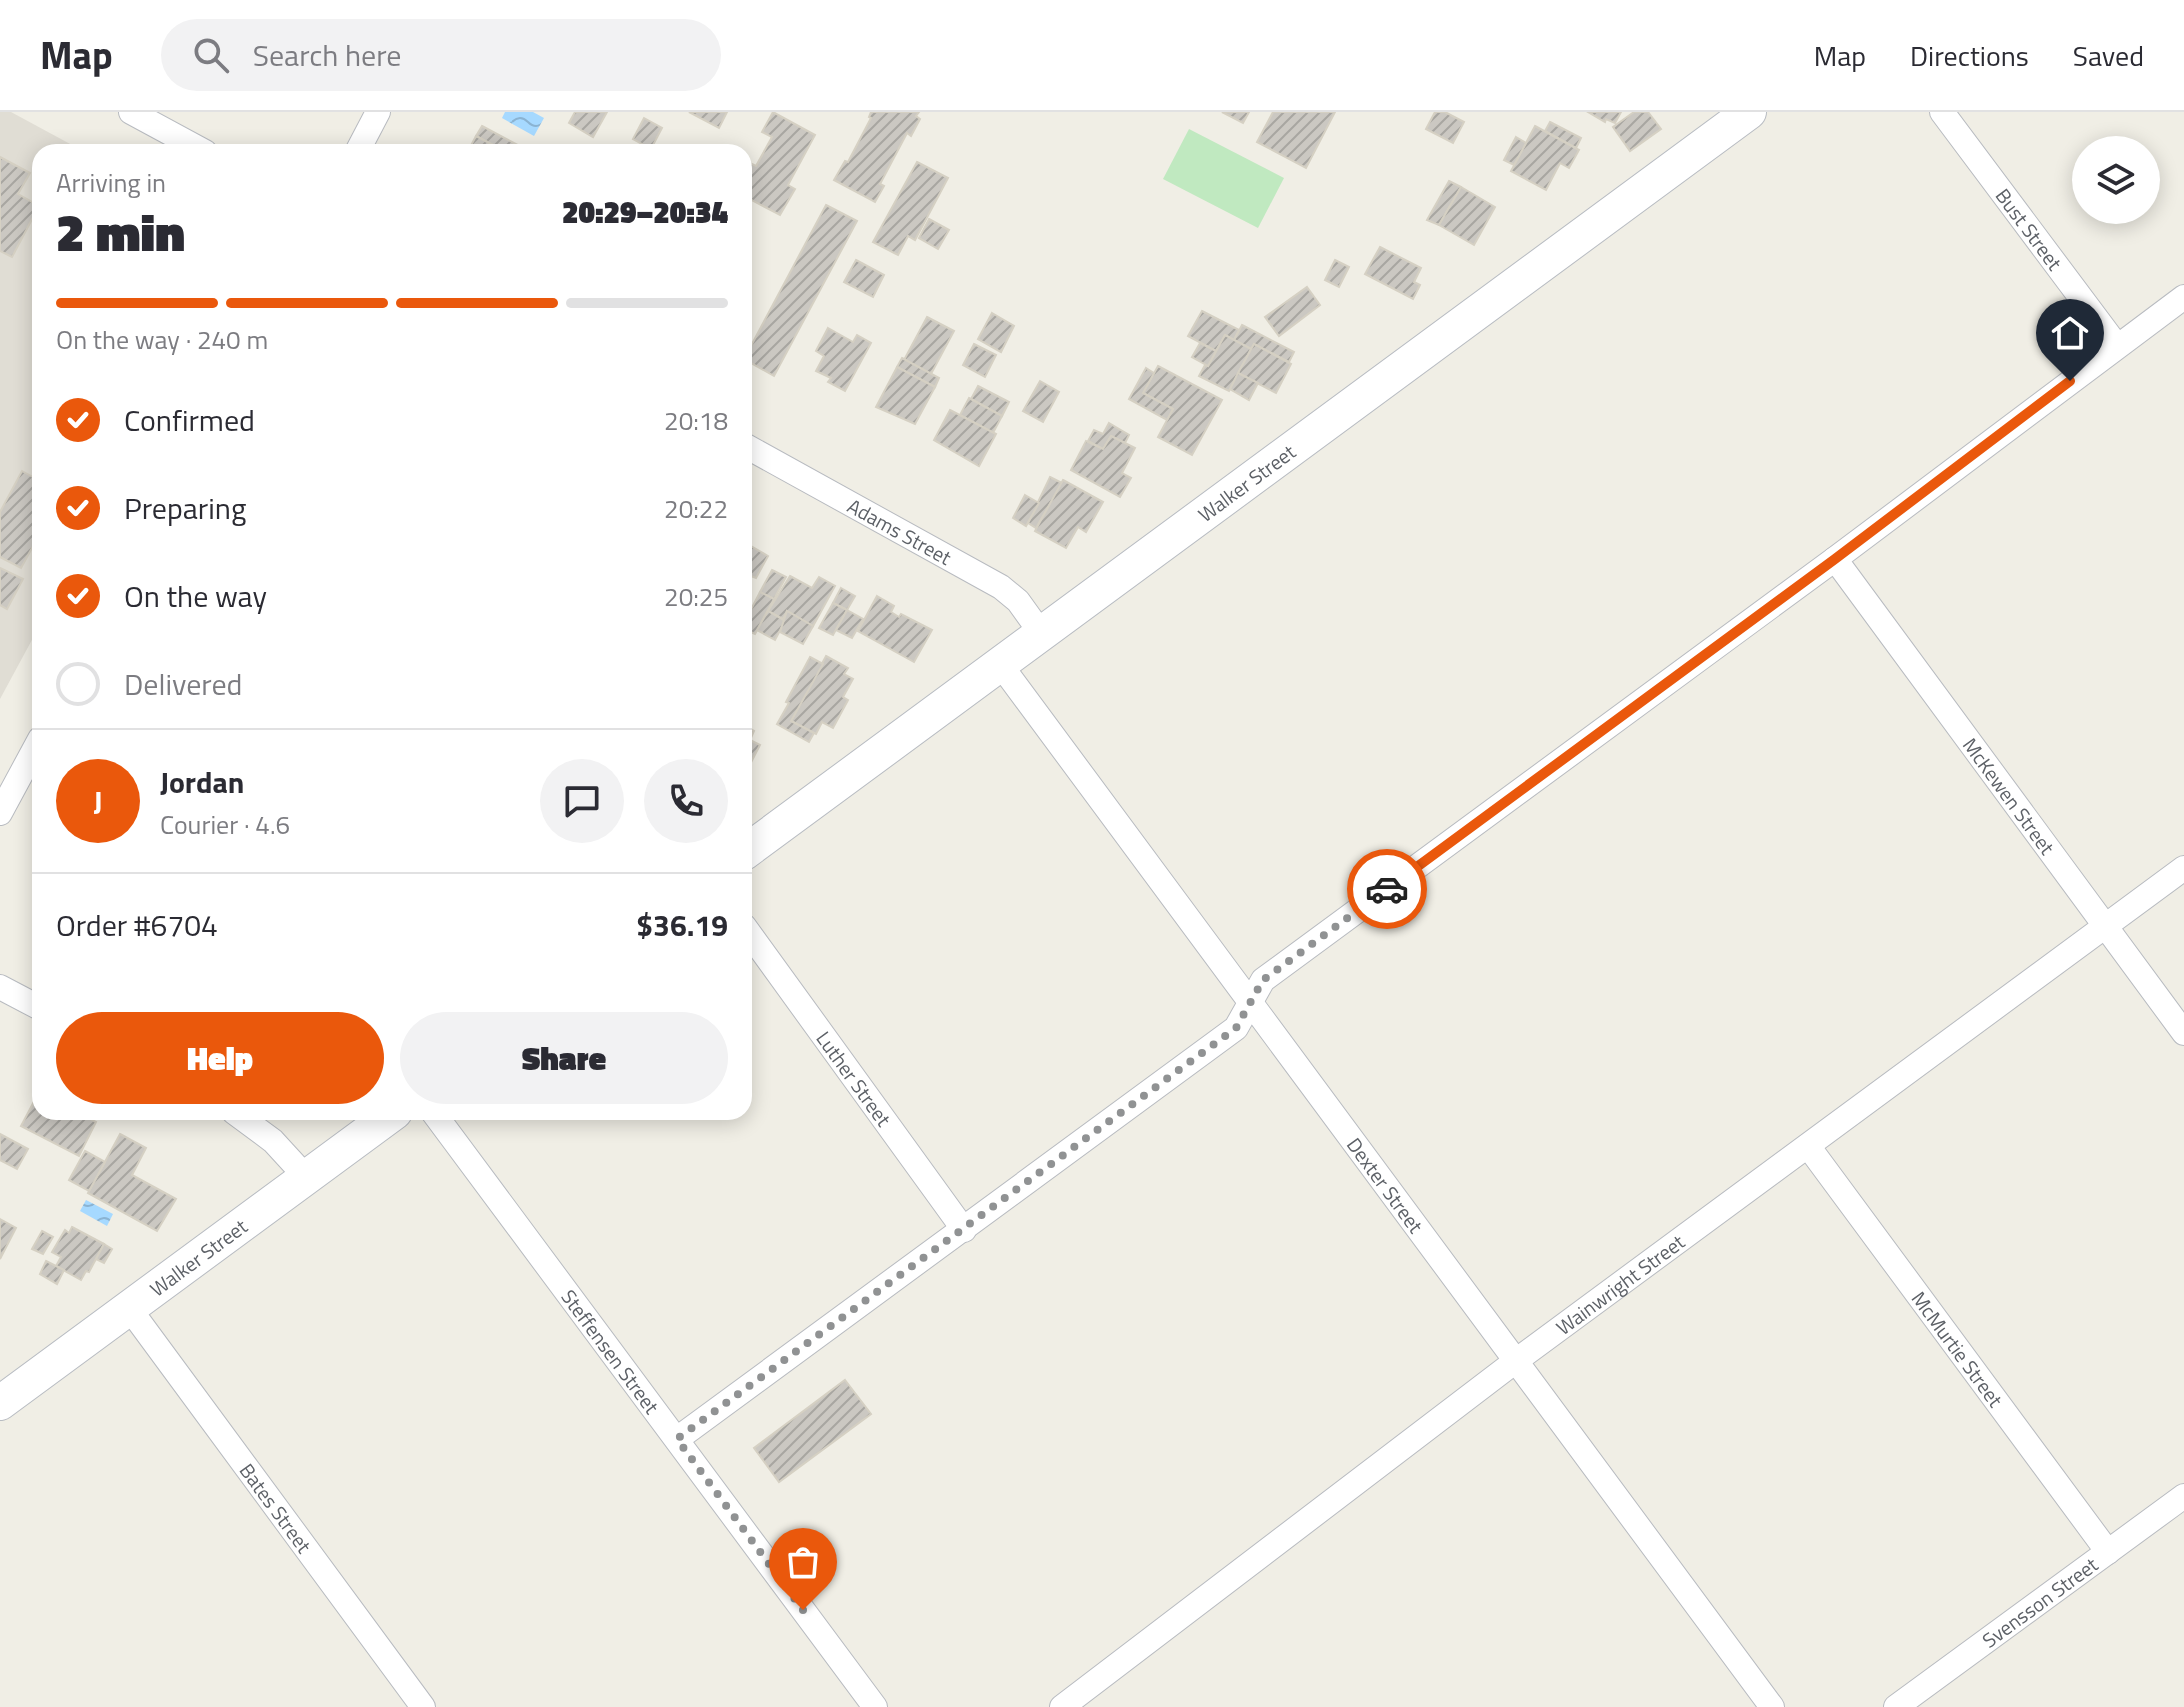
<!DOCTYPE html>
<html lang="en">
<head>
<meta charset="utf-8">
<style>
	:root { --surface:#fff; --page:#f2f2f3; --text:#2b2b33; --muted:#7c7c81; --line:#e1e1e2; --accent:#ea580c }
	body { margin:0; font-family:"Titillium Web",sans-serif; background:var(--page); color:var(--text); height:100vh; display:flex; flex-direction:column; font-size:30px; white-space:nowrap }
	* { box-sizing:border-box; margin:0 }
	p { font-size:26px; color:var(--muted) }
	.icon { flex:none; width:44px; height:44px; fill:none; stroke:currentColor; stroke-width:2; stroke-linecap:round; stroke-linejoin:round }
	.map { position:relative; flex:1; overflow:hidden }
	.sheet { position:absolute; left:32px; top:32px; width:720px; height:976px; display:flex; flex-direction:column; background:var(--surface); border-radius:24px; box-shadow:0 4px 20px #0003 }
	.sheet>* { flex:none }
	.controls { position:absolute; left:2072px; top:24px; display:grid; gap:16px }
	.controls a { display:grid; place-items:center; width:88px; height:88px; border-radius:50%; background:var(--surface); box-shadow:0 4px 20px #0003; font-size:40px }
	.pin { position:absolute; display:grid; place-items:center; width:68px; height:68px; color:#fff; margin:-82px -34px; border-radius:50% 50% 50% 0; rotate:-45deg; box-shadow:0 0 8px #0007 }
	.pin .icon { rotate:45deg }
	.courier { position:absolute; display:grid; place-items:center; width:80px; height:80px; margin:-40px; border:6px solid #ea580c; border-radius:50%; background:#fff; color:#222; box-shadow:0 2px 10px #0007 }
	.summary em { font-style:normal; font-weight:800 }
	.summary div { display:flex; flex-direction:column-reverse }
	.summary { display:flex; align-items:center; justify-content:space-between; height:136px; padding:0 24px }
	h1 { font-size:52px; font-weight:800; line-height:60px }
	.bar { display:grid; grid-template-columns:repeat(4,1fr); gap:12px 8px; align-content:center; height:96px; padding:0 24px }
	.bar i { height:10px; border-radius:6px; background:var(--line) }
	.bar .selected { background:var(--accent) }
	.bar p { grid-column:span 4 }
	.line { display:flex; align-items:center; gap:20px; padding:0 24px; border-top:2px solid var(--line) }
	.line div { flex:1 }
	.round { display:grid; place-items:center; flex:none; width:84px; height:84px; border-radius:42px; background:var(--page) }
	ol { padding:0 24px; list-style:none }
	li { display:flex; align-items:center; gap:24px; height:88px }
	li p { margin-inline-start:auto }
	li .icon { padding:8px; border-radius:50%; background:var(--accent); color:#fff; stroke-width:4 }
	li:last-child { color:var(--muted) }
	li i { width:44px; height:44px; border:4px solid var(--line); border-radius:50% }
	.primary-button { display:flex; gap:16px; margin-top:auto; padding:16px 24px }
	.primary-button a { flex:1; height:92px; border-radius:48px; background:var(--accent); color:#fff; font-size:32px; font-weight:800; line-height:92px; text-align:center }
	.primary-button a+a { background:var(--page); color:var(--text) }
	header { display:flex; align-items:center; gap:48px; box-sizing:border-box; height:112px; padding:0 40px; background:var(--surface); border-bottom:2px solid var(--line) }
	header strong { font-size:38px }
	nav { display:flex; gap:44px; margin-inline-start:auto; font-size:28px }
	.search { width:560px; height:72px; background:var(--page); display:flex; align-items:center; gap:20px; box-sizing:border-box; padding:0 28px; border-radius:44px; color:var(--muted); font-size:30px }
	.map>svg:first-child { display:block }
	.education { fill:#e0ddd4 }
	.pitch { fill:#c0e9c0 }
	.water { fill:url(#water-waves) }
	.building { fill:url(#building-hatch); stroke:#d5d0c3; stroke-width:2 }
	.lines { fill:none; stroke-linecap:round; stroke-linejoin:round }
	.street-casing { stroke:#b8bbc0; stroke-width:26 }
	.secondary-casing { stroke:#b8bcc2; stroke-width:36 }
	.street { stroke:#fff; stroke-width:24 }
	.secondary { stroke:#fff; stroke-width:34 }
	.done { stroke:#909293; stroke-width:8; stroke-dasharray:0 14.4 }
	.route { stroke:#ea580c; stroke-width:10 }
	.labels { text-anchor:middle; dominant-baseline:central; stroke-width:6; stroke-linejoin:round; paint-order:stroke }
	.street-label { font-size:20px; fill:#5d6167; stroke:#fff }
</style>
</head>
<body>
<header>
<strong>Map</strong>
<div class="search"><svg class="icon" aria-label="search" viewBox="0 0 24 24"><circle cx="10" cy="10" r="6"/><path d="M15 15l6 6"/></svg>Search here</div>
<nav><a>Map</a><a>Directions</a><a>Saved</a></nav>
</header>
<div class="map">
<svg width="2184" height="1595" viewBox="0 0 2184 1595">
	<defs>
		<pattern id="water-waves" width="16" height="10" patternUnits="userSpaceOnUse" patternTransform="scale(2)"><rect width="16" height="10" fill="#a6d9ff"/><path d="M0 5q4-4 8 0t8 0" fill="none" stroke="#8ab3d2"/></pattern>
		<pattern id="building-hatch" width="6" height="6" patternUnits="userSpaceOnUse" patternTransform="scale(2)"><rect width="6" height="6" fill="#cbc8c2"/><path d="M-1 1l2-2M0 6l6-6M5 7l2-2" fill="none" stroke="#a8a6a1"/></pattern>
	</defs>
	<rect width="100%" height="100%" fill="#f0eee5"/>
	<!-- education -->
	<path class="education" d="M0,0H11L85,40H40V513L0,587Z"/>
	<!-- pitch -->
	<path class="pitch" d="M1189,17L1284,66L1258,116L1163,67Z"/>
	<!-- water -->
	<g class="water">
		<path d="M505,0H533L544,6L534,24L502,6Z"/>
		<path d="M86,1088L113,1102L107,1114L80,1099Z"/>
	</g>
	<!-- building -->
	<g class="building">
		<path d="M575,0H607L593,25L569,11Z"/>
		<path d="M689,0H727L719,16Z"/>
		<path d="M773,0L815,23L788,73L795,77L780,103L744,84V48L756,54L772,25L762,20Z"/>
		<path d="M871,0H919L916,4L920,7L911,24L907,21L880,72L884,74L875,90L834,68L845,49L848,50L871,6L869,5Z"/>
		<path d="M1222,0H1249L1243,11Z"/>
		<path d="M1273,0H1335L1306,56L1257,30Z"/>
		<path d="M1435,0H1445L1464,10L1453,31L1426,17Z"/>
		<path d="M1588,0H1621L1615,11L1606,7L1605,10Z"/>
		<path d="M1634,0H1648L1661,17L1630,39L1613,15Z"/>
		<path d="M644,6L662,16L651,37L633,27Z"/>
		<path d="M1550,10L1581,26L1576,36L1545,19Z"/>
		<path d="M482,14L531,40H506L476,24Z"/>
		<path d="M1535,14L1579,38L1569,56L1560,51L1546,78L1511,59Z"/>
		<path d="M476,24L506,40L468,39Z"/>
		<path d="M1516,25L1526,31L1514,53L1504,48Z"/>
		<path d="M0,45L30,61L18,82L39,94L12,145L0,139Z"/>
		<path d="M917,50L948,66L915,128L908,124L898,143L873,130Z"/>
		<path d="M1449,69L1461,75L1439,113L1427,108Z"/>
		<path d="M1461,75L1495,95L1474,133L1439,113Z"/>
		<path d="M826,93L857,109L774,264L744,247Z"/>
		<path d="M929,107L949,118L938,137L919,126Z"/>
		<path d="M1380,135L1421,156L1414,170L1420,173L1413,187L1365,162Z"/>
		<path d="M856,148L884,163L873,185L844,170Z"/>
		<path d="M1335,148L1349,155L1339,175L1325,168Z"/>
		<path d="M1307,175L1320,193L1279,224L1265,205Z"/>
		<path d="M1202,199L1239,218L1234,228L1225,223L1216,239L1188,224Z"/>
		<path d="M992,201L1014,214L1001,240L978,227Z"/>
		<path d="M927,205L954,219L931,262L904,248Z"/>
		<path d="M1242,213L1294,240L1289,250L1254,232L1251,237L1234,228Z"/>
		<path d="M828,216L853,230L857,223L871,231L845,279L828,270L831,266L816,259L824,244L816,239Z"/>
		<path d="M1225,223L1251,237L1229,279L1199,264L1205,253L1208,254Z"/>
		<path d="M1200,231L1216,239L1208,254L1192,245Z"/>
		<path d="M974,232L996,243L985,265L963,253Z"/>
		<path d="M1254,232L1291,252L1276,281L1238,261Z"/>
		<path d="M902,246L939,266L935,275L897,255Z"/>
		<path d="M1158,254L1222,288L1192,343L1158,325L1173,297L1143,281Z"/>
		<path d="M897,255L935,275L915,312L876,295Z"/>
		<path d="M1146,256L1154,261L1143,281L1173,297L1167,308L1129,287Z"/>
		<path d="M1238,261L1258,271L1249,288L1230,277Z"/>
		<path d="M1040,269L1059,280L1043,310L1023,299Z"/>
		<path d="M978,274L1009,290L1002,304L971,287Z"/>
		<path d="M969,286L1002,304L993,321L960,303Z"/>
		<path d="M950,298L996,322L979,354L934,328Z"/>
		<path d="M1109,311L1129,323L1125,331L1111,324L1103,337L1088,329L1094,318L1103,322Z"/>
		<path d="M1111,324L1135,336L1122,361L1131,366L1120,385L1071,358L1086,329L1103,337Z"/>
		<path d="M22,359L40,369V437L33,434L21,456L0,445V400Z"/>
		<path d="M1050,365L1062,371L1036,416L1028,411Z"/>
		<path d="M1063,368L1103,390L1086,420L1078,415L1066,436L1035,419Z"/>
		<path d="M1025,383L1039,391L1026,414L1013,406Z"/>
		<path d="M744,430L768,444L756,466L751,464L745,476Z"/>
		<path d="M0,456L23,467L7,497L0,493Z"/>
		<path d="M772,458L786,465L774,487L760,480Z"/>
		<path d="M790,464L812,476L819,465L835,474L813,514L787,499L783,507L768,499Z"/>
		<path d="M841,476L855,484L847,498L833,491Z"/>
		<path d="M760,480L774,487L755,522L744,517V511Z"/>
		<path d="M877,484L894,494L891,500L899,505L901,502L932,518L914,550L858,519Z"/>
		<path d="M833,491L847,498L833,523L819,516Z"/>
		<path d="M847,498L863,507L852,526L836,518Z"/>
		<path d="M768,499L785,509L775,528L757,518Z"/>
		<path d="M787,499L813,514L803,532L780,520Z"/>
		<path d="M826,544L848,556L844,562L853,567L843,585L848,588L833,616L822,610L816,622L791,609Z"/>
		<path d="M810,545L823,552L791,609L814,621L809,630L777,612L789,591L786,590Z"/>
		<path d="M744,613L754,619L750,628L760,633L744,664Z"/>
		<path d="M39,980L40,1000H77L96,1010L79,1044L21,1014Z"/>
		<path d="M0,1022L28,1037L17,1057L0,1048Z"/>
		<path d="M120,1022L146,1036L132,1063L176,1087L157,1119L88,1081Z"/>
		<path d="M85,1039L105,1050L89,1079L69,1068Z"/>
		<path d="M0,1107L16,1116L0,1147Z"/>
		<path d="M72,1115L104,1132L89,1160L86,1159L81,1168L56,1154L61,1145L52,1140L65,1118L69,1121Z"/>
		<path d="M42,1119L53,1125L43,1142L32,1137Z"/>
		<path d="M104,1132L112,1137L104,1151L96,1147Z"/>
		<path d="M46,1149L64,1158L57,1172L40,1162Z"/>
		<path d="M845,1268L871,1302L779,1370L754,1336Z"/>
	</g>
	<g class="lines">
		<!-- street casing -->
		<g class="street-casing">
			<g id="street">
				<path d="M131,0L205,40"/>
				<path id="s1" d="M1942,0L2117,234"/>
				<path d="M357,40L378,0"/>
				<path id="s2" d="M744,333L1001,475L1018,489L1041,521"/>
				<path id="s3" d="M1835,447L2184,921"/>
				<path id="s4" d="M1000,552L1772,1595"/>
				<path d="M0,701L40,627"/>
				<path id="s5" d="M744,814L964,1118"/>
				<path d="M0,875L40,896"/>
				<path d="M234,1000L273,1029L306,1065"/>
				<path id="s6" d="M433,1000L875,1595"/>
				<path id="s7" d="M1808,1034L2108,1440"/>
				<path id="s8" d="M129,1196L423,1595"/>
				<path d="M677,1327L1236,916L1263,868L1835,447L2184,185"/>
				<path id="s9" d="M1062,1595L1517,1248L2184,756"/>
				<path id="s10" d="M1896,1595L2184,1384"/>
			</g>
		</g>
		<!-- secondary casing -->
		<g class="secondary-casing">
			<g id="secondary">
				<path id="s11" d="M744,741L1749,0"/>
				<path id="s12" d="M0,1291L395,1000"/>
			</g>
		</g>
		<!-- street -->
		<use href="#street" class="street"/>
		<!-- secondary -->
		<use href="#secondary" class="secondary"/>
	</g>
	<g class="lines">
		<!-- done -->
		<path class="done" d="M803,1498L677,1327L1236,916L1263,868L1387,777"/>
		<!-- route -->
		<path class="route" d="M1387,777L1835,447L2070,269"/>
	</g>
	<g class="labels">
		<!-- street labels -->
		<g class="street-label">
			<text stroke="none"><textPath href="#s1" startOffset="146">Bust Street</textPath></text>
			<text stroke="none"><textPath href="#s11" startOffset="624">Walker Street</textPath></text>
			<text stroke="none"><textPath href="#s2" startOffset="178">Adams Street</textPath></text>
			<text stroke="none"><textPath href="#s3" startOffset="294">McKewen Street</textPath></text>
			<text stroke="none"><textPath href="#s5" startOffset="188">Luther Street</textPath></text>
			<text stroke="none"><textPath href="#s4" startOffset="648">Dexter Street</textPath></text>
			<text stroke="none"><textPath href="#s12" startOffset="246">Walker Street</textPath></text>
			<text stroke="none"><textPath href="#s9" startOffset="700">Wainwright Street</textPath></text>
			<text stroke="none"><textPath href="#s7" startOffset="252">McMurtie Street</textPath></text>
			<text stroke="none"><textPath href="#s6" startOffset="298">Steffensen Street</textPath></text>
			<text stroke="none"><textPath href="#s8" startOffset="248">Bates Street</textPath></text>
			<text stroke="none"><textPath href="#s10" startOffset="178">Svensson Street</textPath></text>
		</g>
	</g>
</svg>
<div class="controls">
<a><svg class="icon" aria-label="layers" viewBox="0 0 24 24"><path d="M12 4l9 5-9 5-9-5zM3 14l9 5 9-5"/></svg></a>
</div>
<div class="pin" style="left:803px;top:1498px;background:#ea580c"><svg class="icon" aria-label="bag" viewBox="0 0 24 24"><path d="M5 8h14l-1 12H6zM9 8a3 3 0 0 1 6 0"/></svg></div>
<div class="pin" style="left:2070px;top:269px;background:#1f2937"><svg class="icon" aria-label="home" viewBox="0 0 24 24"><path d="M3 11l9-7 9 7M6 9v11h12V9"/></svg></div>
<div class="courier" style="left:1387px;top:777px"><svg class="icon" aria-label="car" viewBox="0 0 24 24"><path d="M5 17H2v-5l4-1 3-4h7l3 4 3 1v5h-3M9 17h6M6 11h13"/><circle cx="7" cy="17" r="2"/><circle cx="17" cy="17" r="2"/></svg></div>
<section class="sheet">
<div class="summary"><div><h1>2 min</h1><p>Arriving in</p></div><em>20:29–20:34</em></div>
<div class="bar"><i class="selected"></i><i class="selected"></i><i class="selected"></i><i></i><p>On the way · 240 m</p></div>
<ol>
<li><svg class="icon" aria-label="check" viewBox="0 0 24 24"><path d="M5 12l5 5 9-10"/></svg>Confirmed<p>20:18</p></li>
<li><svg class="icon" aria-label="check" viewBox="0 0 24 24"><path d="M5 12l5 5 9-10"/></svg>Preparing<p>20:22</p></li>
<li><svg class="icon" aria-label="check" viewBox="0 0 24 24"><path d="M5 12l5 5 9-10"/></svg>On the way<p>20:25</p></li>
<li><i></i>Delivered</li>
</ol>
<div class="line" style="height:144px"><b class="round" style="background:var(--accent);color:#fff">J</b><div><b>Jordan</b><p>Courier · 4.6</p></div><a class="round"><svg class="icon" aria-label="chat" viewBox="0 0 24 24"><path d="M4 5h16v11H9l-5 4z"/></svg></a><a class="round"><svg class="icon" aria-label="phone" viewBox="0 0 24 24"><path d="M5 4h4l2 5-3 2q2 4 5 5l2-3 5 2v4C11 20 4 13 5 4z"/></svg></a></div>
<div class="line" style="height:104px"><div>Order #6704</div><b>$36.19</b></div>
<div class="primary-button"><a>Help</a><a>Share</a></div>
</section>
</div>
</body>
</html>
